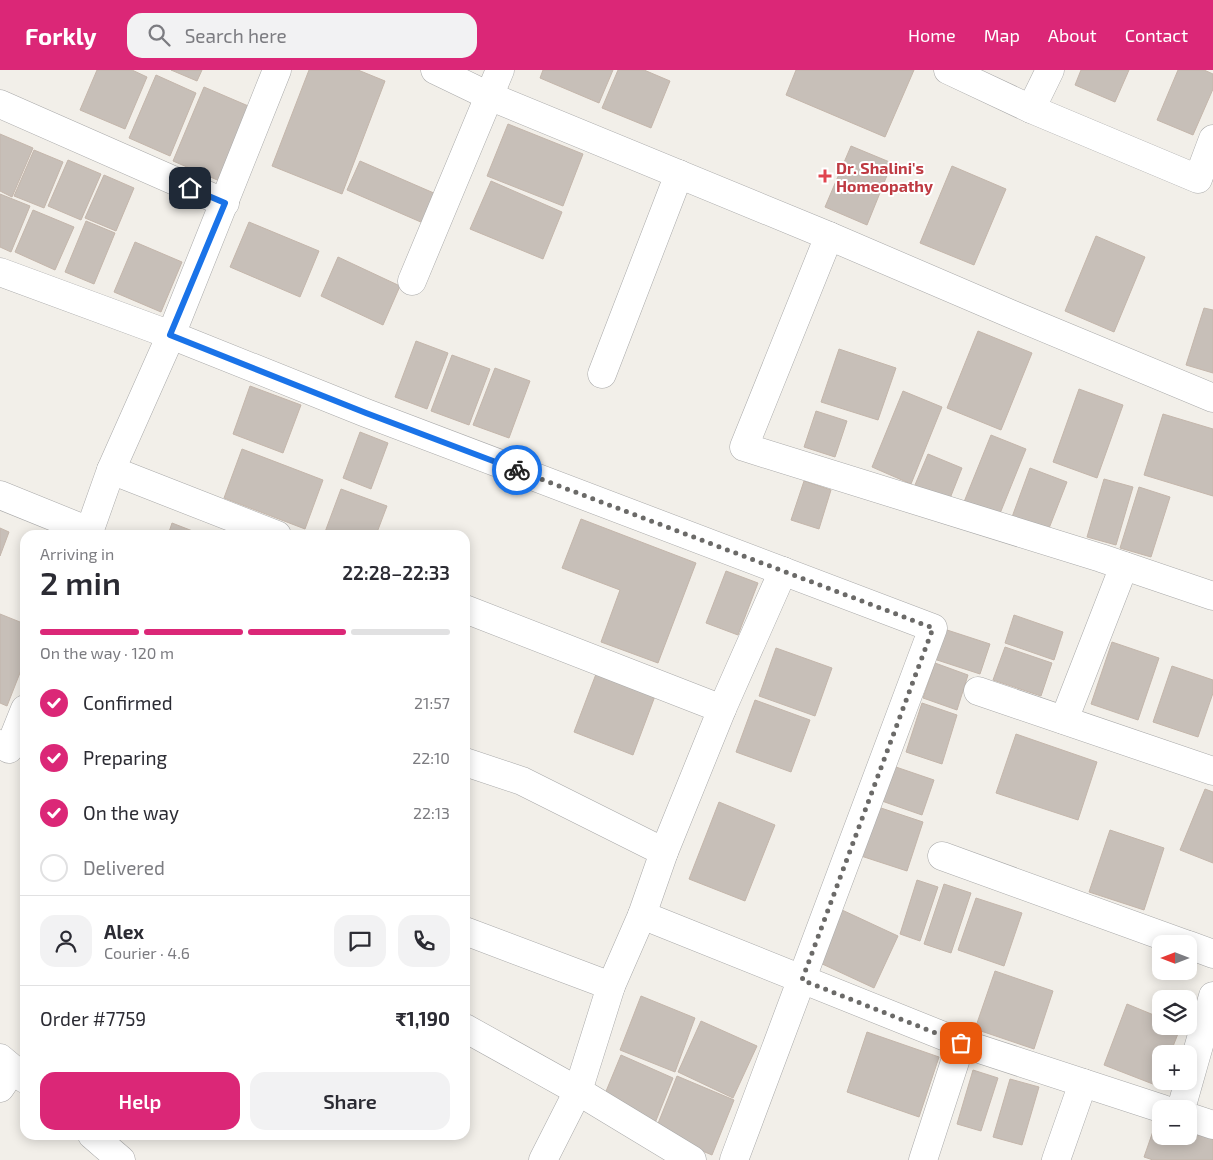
<!DOCTYPE html>
<html lang="en">
<head>
<meta charset="utf-8">
<style>
	:root { --surface:#fff; --page:#f2f2f3; --text:#2b2b33; --muted:#7c7c81; --line:#e1e1e2; --accent:#db2777 }
	body { margin:0; font-family:"Exo 2",sans-serif; background:var(--page); color:var(--text); height:100vh; display:flex; flex-direction:column; font-size:19px; white-space:nowrap }
	* { box-sizing:border-box; margin:0 }
	p { font-size:16px; color:var(--muted) }
	.icon { flex:none; width:28px; height:28px; fill:none; stroke:currentColor; stroke-width:2; stroke-linecap:round; stroke-linejoin:round }
	.map { position:relative; flex:1; overflow:hidden }
	.panel { position:absolute; left:20px; top:460px; width:450px; height:610px; display:flex; flex-direction:column; background:var(--surface); border-radius:15px; box-shadow:0 2px 12px #0003 }
	.panel>* { flex:none }
	.needle { width:32px; rotate:270deg }
	.fabs { position:absolute; left:1152px; top:865px; display:grid; gap:10px }
	.fabs a { display:grid; place-items:center; width:45px; height:45px; border-radius:10px; background:var(--surface); box-shadow:0 2px 12px #0003; font-size:25px }
	.pin { position:absolute; display:grid; place-items:center; width:42px; height:42px; color:#fff; margin:-21px; border-radius:10px; box-shadow:0 2px 8px #0006 }
	.courier { position:absolute; display:grid; place-items:center; width:50px; height:50px; margin:-25px; border:4px solid #1a73e8; border-radius:50%; background:#fff; color:#222; box-shadow:0 1px 6px #0007 }
	.overview em { font-style:normal; font-weight:600 }
	.overview div { display:flex; flex-direction:column-reverse }
	.overview { display:flex; align-items:center; justify-content:space-between; height:85px; padding:0 20px }
	h1 { font-size:32px; font-weight:600; line-height:38px }
	.bar { display:grid; grid-template-columns:repeat(4,1fr); gap:8px 5px; align-content:center; height:60px; padding:0 20px }
	.bar i { height:6px; border-radius:4px; background:var(--line) }
	.bar .active { background:var(--accent) }
	.bar p { grid-column:span 4 }
	.line { display:flex; align-items:center; gap:12px; padding:0 20px; border-top:1px solid var(--line) }
	.line div { flex:1 }
	.round { display:grid; place-items:center; flex:none; width:52px; height:52px; border-radius:15px; background:var(--page) }
	ol { padding:0 20px; list-style:none }
	li { display:flex; align-items:center; gap:15px; height:55px }
	li p { margin-inline-start:auto }
	li .icon { padding:5px; border-radius:50%; background:var(--accent); color:#fff; stroke-width:4 }
	li:last-child { color:var(--muted) }
	li i { width:28px; height:28px; border:2px solid var(--line); border-radius:50% }
	.action { display:flex; gap:10px; margin-top:auto; padding:10px 20px }
	.action a { flex:1; height:58px; border-radius:15px; background:var(--accent); color:#fff; font-size:20px; font-weight:600; line-height:58px; text-align:center }
	.action a+a { background:var(--page); color:var(--text) }
	header { display:flex; align-items:center; gap:30px; box-sizing:border-box; height:70px; padding:0 25px; background:var(--accent); color:#fff }
	header strong { font-size:24px }
	nav { display:flex; gap:28px; margin-inline-start:auto; font-size:18px }
	.search { width:350px; height:45px; background:var(--page); display:flex; align-items:center; gap:12px; box-sizing:border-box; padding:0 18px; border-radius:15px; color:var(--muted); font-size:19px }
	.map>svg:first-child { display:block }
	.building { fill:#c7bfb8; stroke:#c4b6ab }
	.lines { fill:none; stroke-linecap:round; stroke-linejoin:round }
	.street-casing { stroke:#a9a9a9; stroke-width:29 }
	.street { stroke:#fff; stroke-width:28 }
	.done { stroke:#6b6a68; stroke-width:5; stroke-dasharray:0 9 }
	.route { stroke:#1a73e8; stroke-width:6 }
	.health-dot { fill:#e0444e; stroke:#fff; stroke-width:2 }
	.labels { text-anchor:middle; dominant-baseline:central; stroke-width:4; stroke-linejoin:round; paint-order:stroke }
	.health-label { font-size:16px; font-weight:bold; fill:#be3a42; stroke:#fff; text-anchor:start }
</style>
</head>
<body>
<header>
<strong>Forkly</strong>
<div class="search"><svg class="icon" aria-label="search" viewBox="0 0 24 24"><circle cx="10" cy="10" r="6"/><path d="M15 15l6 6"/></svg>Search here</div>
<nav><a>Home</a><a>Map</a><a>About</a><a>Contact</a></nav>
</header>
<div class="map">
<svg width="1213" height="1090" viewBox="0 0 1213 1090">
	<rect width="100%" height="100%" fill="#f2efe9"/>
	<!-- building -->
	<g class="building">
		<path d="M97,0H132L147,7L125,59L80,40Z"/>
		<path d="M171,0H202L197,11Z"/>
		<path d="M309,0H358L385,11L342,124L272,96Z"/>
		<path d="M543,0H613L599,33L540,8Z"/>
		<path d="M618,0H644L670,11L651,58L602,38Z"/>
		<path d="M796,0H914L885,67L786,25Z"/>
		<path d="M1081,0H1129L1115,32L1075,15Z"/>
		<path d="M1178,0H1204L1213,4V19L1193,65L1157,50Z"/>
		<path d="M156,5L196,23L170,86L129,68Z"/>
		<path d="M204,17L253,38L222,112L173,91Z"/>
		<path d="M508,54L583,84L563,136L487,106Z"/>
		<path d="M0,64L33,78L12,127L0,121Z"/>
		<path d="M851,76L892,93L867,155L825,137Z"/>
		<path d="M34,80L63,92L44,138L14,126Z"/>
		<path d="M68,90L101,104L81,150L48,136Z"/>
		<path d="M360,91L443,127L430,156L347,120Z"/>
		<path d="M952,96L1006,119L974,195L920,173Z"/>
		<path d="M104,105L134,118L116,161L85,148Z"/>
		<path d="M491,111L562,142L543,189L470,159Z"/>
		<path d="M0,124L30,136L11,182L0,177Z"/>
		<path d="M33,140L74,157L55,200L15,182Z"/>
		<path d="M86,151L115,163L94,214L65,202Z"/>
		<path d="M249,152L319,181L300,227L230,197Z"/>
		<path d="M1096,166L1145,187L1114,262L1065,241Z"/>
		<path d="M135,172L182,192L161,242L114,222Z"/>
		<path d="M338,187L400,216L383,255L321,226Z"/>
		<path d="M1204,238L1213,240V303L1186,295Z"/>
		<path d="M978,261L1032,283L1001,360L947,338Z"/>
		<path d="M416,271L448,283L427,339L395,327Z"/>
		<path d="M839,279L896,298L878,350L821,332Z"/>
		<path d="M452,285L490,299L469,355L431,341Z"/>
		<path d="M495,298L530,311L509,368L473,355Z"/>
		<path d="M250,316L301,335L283,383L233,364Z"/>
		<path d="M1079,319L1123,335L1097,408L1053,392Z"/>
		<path d="M903,321L942,337L911,414L872,397Z"/>
		<path d="M816,341L847,351L835,387L804,377Z"/>
		<path d="M1163,344L1213,359V426L1144,405Z"/>
		<path d="M360,362L388,373L371,419L343,408Z"/>
		<path d="M991,365L1026,379L999,446L964,432Z"/>
		<path d="M242,379L323,410L305,459L224,428Z"/>
		<path d="M928,384L962,398L947,436L912,422Z"/>
		<path d="M1030,398L1067,412L1048,461L1012,447Z"/>
		<path d="M1104,409L1133,417L1116,475L1087,467Z"/>
		<path d="M804,411L831,420L819,459L791,450Z"/>
		<path d="M1139,417L1170,427L1151,487L1120,478Z"/>
		<path d="M341,419L387,436L376,465H334L325,462Z"/>
		<path d="M581,449L696,493L658,593L601,572L620,520L562,498Z"/>
		<path d="M172,453L203,465H168Z"/>
		<path d="M0,458L9,462L0,486Z"/>
		<path d="M726,501L758,513L738,565L706,553Z"/>
		<path d="M0,544L25,554V590L7,636L0,633Z"/>
		<path d="M1014,545L1063,562L1054,590L1005,573Z"/>
		<path d="M944,559L990,574L980,604L934,589Z"/>
		<path d="M1112,572L1159,588L1138,650L1091,634Z"/>
		<path d="M1005,577L1052,593L1041,626L993,610Z"/>
		<path d="M776,578L832,598L815,646L759,626Z"/>
		<path d="M935,593L968,605L957,640L923,628Z"/>
		<path d="M1172,596L1213,610V623L1198,667L1153,652Z"/>
		<path d="M596,604L655,626L633,685L574,662Z"/>
		<path d="M755,630L810,650L791,702L736,682Z"/>
		<path d="M922,633L957,645L942,694L906,682Z"/>
		<path d="M1016,664L1097,692L1078,750L996,723Z"/>
		<path d="M890,695L934,710L922,745L879,730Z"/>
		<path d="M1205,719L1213,722V793L1180,780Z"/>
		<path d="M719,732L775,755L745,831L689,809Z"/>
		<path d="M875,736L923,752L907,801L858,785Z"/>
		<path d="M1110,760L1164,778L1144,840L1089,822Z"/>
		<path d="M917,810L938,817L920,871L900,864Z"/>
		<path d="M944,814L971,823L951,883L924,874Z"/>
		<path d="M976,828L1022,843L1004,896L958,880Z"/>
		<path d="M842,840L898,866L874,918L818,892Z"/>
		<path d="M995,901L1053,921L1034,979L975,959Z"/>
		<path d="M641,926L695,948L675,1002L620,980Z"/>
		<path d="M1127,934L1161,948V956H1181L1170,984H1161V1008L1158,1016L1104,995Z"/>
		<path d="M701,951L757,976L733,1028L678,1002Z"/>
		<path d="M867,962L939,987L919,1047L847,1022Z"/>
		<path d="M621,985L673,1008L655,1053L602,1031Z"/>
		<path d="M973,1000L998,1008L981,1061L957,1054Z"/>
		<path d="M677,1006L734,1030L712,1085L655,1061Z"/>
		<path d="M1010,1009L1039,1017L1022,1075L993,1067Z"/>
		<path d="M1159,1044L1161,1045V1066H1189V1055L1213,1063V1090H1153L1144,1087Z"/>
	</g>
	<g class="lines">
		<!-- street casing -->
		<g class="street-casing">
			<g id="street">
				<path d="M435,0L489,26L829,166L1011,244L1213,328"/>
				<path d="M948,0L1031,39L1198,109L1213,69"/>
				<path d="M0,34L225,133"/>
				<path d="M1031,39L1050,0"/>
				<path d="M829,166L744,377L1101,488L1213,526"/>
				<path d="M0,202L171,265L366,343L933,558L734,1090"/>
				<path d="M412,211L500,0"/>
				<path d="M602,304L679,104"/>
				<path d="M111,400L277,465"/>
				<path d="M0,425L89,461"/>
				<path d="M88,465L111,400L171,265L277,0"/>
				<path d="M465,539L722,639"/>
				<path d="M978,621L1213,701"/>
				<path d="M1064,650L1124,496"/>
				<path d="M0,674L9,679L25,639"/>
				<path d="M465,692L522,711L664,782"/>
				<path d="M942,786L1185,874"/>
				<path d="M642,845L961,973L1163,1039"/>
				<path d="M465,861L611,916"/>
				<path d="M1189,875L1213,884"/>
				<path d="M465,958L578,1021L692,1090"/>
				<path d="M0,988L25,1009"/>
				<path d="M0,1018L13,999"/>
				<path d="M1181,1039L1213,926"/>
				<path d="M1189,1047L1213,1055"/>
				<path d="M92,1065L121,1090"/>
				<path d="M543,1090L578,1021L611,916L642,845L664,782L722,639L783,501"/>
				<path d="M923,1090L961,973"/>
				<path d="M1056,1090L1083,1013"/>
			</g>
		</g>
		<!-- street -->
		<use href="#street" class="street"/>
	</g>
	<g class="lines">
		<!-- done -->
		<path class="done" d="M517,400L933,558L802,910L961,973"/>
		<!-- route -->
		<path class="route" d="M190,118L225,133L170,265L366,343L517,400"/>
	</g>
	<!-- markers -->
	<path class="health-dot" d="M822.5 98.5h5v5h5v5h-5v5h-5v-5h-5v-5h5z"/>
	<g class="labels">
		<!-- health labels -->
		<g class="health-label">
			<text x="836" y="97">Dr. Shalini's<tspan x="836" dy="18">Homeopathy</tspan></text>
		</g>
	</g>
</svg>
<div class="fabs">
<a><svg class="needle" viewBox="-14 -14 28 28"><path d="M0-13l5 13h-10z" fill="#e53935"/><path d="M0 13l5-13h-10z" fill="#7c7c81"/></svg></a>
<a><svg class="icon" aria-label="layers" viewBox="0 0 24 24"><path d="M12 4l9 5-9 5-9-5zM3 14l9 5 9-5"/></svg></a>
<a>+</a>
<a>−</a>
</div>
<div class="pin" style="left:961px;top:973px;background:#ea580c"><svg class="icon" aria-label="bag" viewBox="0 0 24 24"><path d="M5 8h14l-1 12H6zM9 8a3 3 0 0 1 6 0"/></svg></div>
<div class="pin" style="left:190px;top:118px;background:#1f2937"><svg class="icon" aria-label="home" viewBox="0 0 24 24"><path d="M3 11l9-7 9 7M6 9v11h12V9"/></svg></div>
<div class="courier" style="left:517px;top:400px"><svg class="icon" aria-label="bike" viewBox="0 0 24 24"><circle cx="6" cy="16" r="4"/><circle cx="18" cy="16" r="4"/><path d="M6 16l4-8h5l3 8M10 8l3 8H6M13 5h3"/></svg></div>
<section class="panel">
<div class="overview"><div><h1>2 min</h1><p>Arriving in</p></div><em>22:28–22:33</em></div>
<div class="bar"><i class="active"></i><i class="active"></i><i class="active"></i><i></i><p>On the way · 120 m</p></div>
<ol>
<li><svg class="icon" aria-label="check" viewBox="0 0 24 24"><path d="M5 12l5 5 9-10"/></svg>Confirmed<p>21:57</p></li>
<li><svg class="icon" aria-label="check" viewBox="0 0 24 24"><path d="M5 12l5 5 9-10"/></svg>Preparing<p>22:10</p></li>
<li><svg class="icon" aria-label="check" viewBox="0 0 24 24"><path d="M5 12l5 5 9-10"/></svg>On the way<p>22:13</p></li>
<li><i></i>Delivered</li>
</ol>
<div class="line" style="height:90px"><a class="round"><svg class="icon" aria-label="person" viewBox="0 0 24 24"><circle cx="12" cy="8" r="4"/><path d="M4 21q1-7 8-7t8 7"/></svg></a><div><b>Alex</b><p>Courier · 4.6</p></div><a class="round"><svg class="icon" aria-label="chat" viewBox="0 0 24 24"><path d="M4 5h16v11H9l-5 4z"/></svg></a><a class="round"><svg class="icon" aria-label="phone" viewBox="0 0 24 24"><path d="M5 4h4l2 5-3 2q2 4 5 5l2-3 5 2v4C11 20 4 13 5 4z"/></svg></a></div>
<div class="line" style="height:65px"><div>Order #7759</div><b>₹1,190</b></div>
<div class="action"><a>Help</a><a>Share</a></div>
</section>
</div>
</body>
</html>
